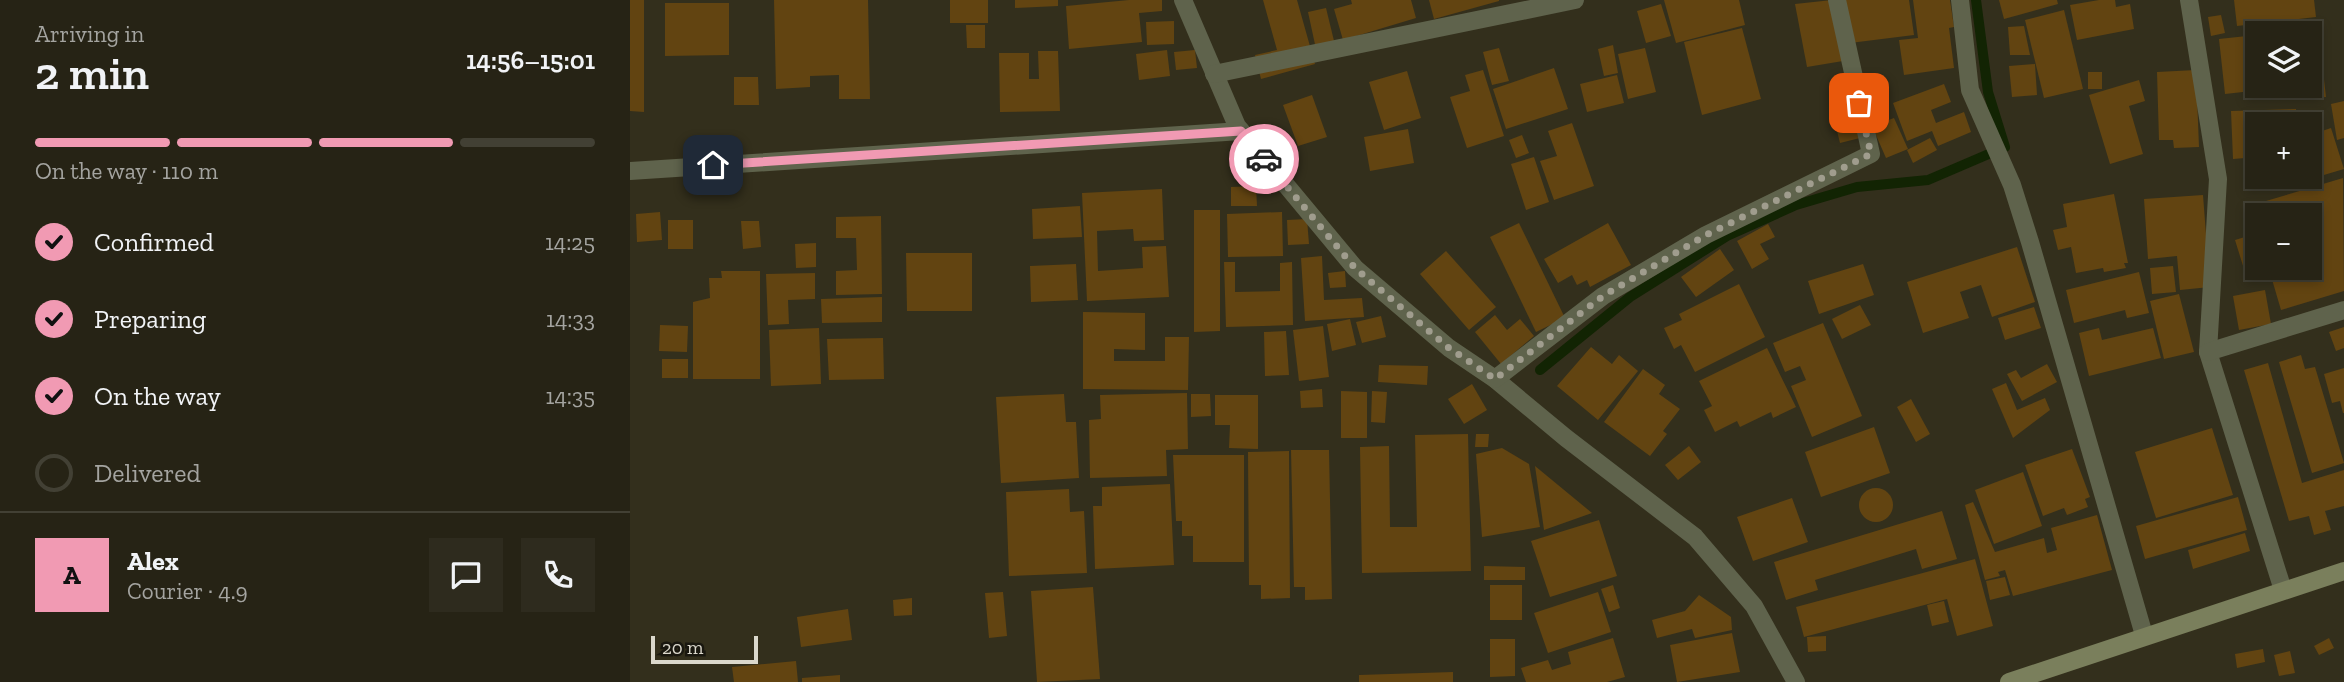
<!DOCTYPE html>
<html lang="en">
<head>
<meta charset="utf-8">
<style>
	:root { --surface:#262315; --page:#2e2b1e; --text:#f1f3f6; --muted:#a4a4a0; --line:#424034; --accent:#f19ab3 }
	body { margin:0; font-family:"Zilla Slab",serif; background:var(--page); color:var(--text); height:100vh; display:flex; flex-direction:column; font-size:26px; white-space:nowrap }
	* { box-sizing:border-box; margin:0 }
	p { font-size:23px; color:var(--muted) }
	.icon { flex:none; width:38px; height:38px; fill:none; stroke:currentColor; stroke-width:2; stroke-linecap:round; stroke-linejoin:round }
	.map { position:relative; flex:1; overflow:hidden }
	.details { display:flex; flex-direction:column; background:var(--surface); width:630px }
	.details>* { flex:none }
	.buttons { position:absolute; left:1615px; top:21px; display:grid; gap:14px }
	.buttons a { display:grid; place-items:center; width:77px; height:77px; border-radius:0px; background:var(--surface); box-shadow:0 4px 10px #0003,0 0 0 2px var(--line); font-size:35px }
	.scale { position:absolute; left:21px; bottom:18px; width:107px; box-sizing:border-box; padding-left:7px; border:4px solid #dbd8cc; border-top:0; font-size:19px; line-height:24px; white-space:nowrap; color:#dbd8cc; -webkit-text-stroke:5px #19170f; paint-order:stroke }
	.pin { position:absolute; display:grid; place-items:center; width:60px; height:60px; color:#fff; margin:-30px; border-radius:14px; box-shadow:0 4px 10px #0006 }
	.courier { position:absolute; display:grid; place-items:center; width:70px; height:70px; margin:-35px; border:5px solid #f19ab3; border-radius:50%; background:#fff; color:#222; box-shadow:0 2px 9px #0007 }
	.summary em { font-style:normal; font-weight:600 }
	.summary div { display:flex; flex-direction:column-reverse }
	.summary { display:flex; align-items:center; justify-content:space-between; height:119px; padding:0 35px }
	h1 { font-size:46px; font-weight:600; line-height:52px }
	.bar { display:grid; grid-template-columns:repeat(4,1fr); gap:10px 7px; align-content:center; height:84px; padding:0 35px }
	.bar i { height:9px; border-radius:5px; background:var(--line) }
	.bar .current { background:var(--accent) }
	.bar p { grid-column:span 4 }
	.line { display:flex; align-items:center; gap:18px; padding:0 35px; border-top:2px solid var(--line) }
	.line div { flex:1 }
	.round { display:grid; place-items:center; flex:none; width:74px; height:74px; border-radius:0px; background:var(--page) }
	ol { padding:0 35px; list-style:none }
	li { display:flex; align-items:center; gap:21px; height:77px }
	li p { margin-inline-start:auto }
	li .icon { padding:7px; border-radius:50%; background:var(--accent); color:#111; stroke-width:4 }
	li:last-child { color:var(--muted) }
	li i { width:38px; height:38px; border:4px solid var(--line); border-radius:50% }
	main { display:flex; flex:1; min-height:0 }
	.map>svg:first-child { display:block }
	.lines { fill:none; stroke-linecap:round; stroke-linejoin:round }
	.stream { stroke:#122403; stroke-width:10 }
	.building { fill:#624411 }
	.street { stroke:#5f634c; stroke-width:18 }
	.secondary { stroke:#7a7f5c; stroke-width:18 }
	.done { stroke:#a09d8e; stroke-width:7; stroke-dasharray:0 12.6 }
	.route { stroke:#f19ab3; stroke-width:9 }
</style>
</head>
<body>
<main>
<section class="details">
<div class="summary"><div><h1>2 min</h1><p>Arriving in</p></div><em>14:56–15:01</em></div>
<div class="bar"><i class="current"></i><i class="current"></i><i class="current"></i><i></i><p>On the way · 110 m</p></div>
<ol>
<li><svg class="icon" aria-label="check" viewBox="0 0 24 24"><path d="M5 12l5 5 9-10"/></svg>Confirmed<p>14:25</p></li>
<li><svg class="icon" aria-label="check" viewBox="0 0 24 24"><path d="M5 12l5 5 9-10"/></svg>Preparing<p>14:33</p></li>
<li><svg class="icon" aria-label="check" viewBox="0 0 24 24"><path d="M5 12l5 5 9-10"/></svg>On the way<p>14:35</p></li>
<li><i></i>Delivered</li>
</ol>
<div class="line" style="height:126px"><b class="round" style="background:var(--accent);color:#111">A</b><div><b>Alex</b><p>Courier · 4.9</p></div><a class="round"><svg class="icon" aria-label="chat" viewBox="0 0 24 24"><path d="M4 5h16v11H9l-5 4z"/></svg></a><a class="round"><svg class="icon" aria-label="phone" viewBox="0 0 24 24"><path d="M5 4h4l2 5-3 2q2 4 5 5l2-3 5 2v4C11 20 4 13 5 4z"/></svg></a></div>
</section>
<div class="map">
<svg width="1714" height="682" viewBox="0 0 1714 682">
	<rect width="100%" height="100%" fill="#332f1c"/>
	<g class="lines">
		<!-- stream -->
		<path class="stream" d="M910,370L1000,297L1097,236L1166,205L1227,187L1298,180L1375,147L1358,92L1346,0"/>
	</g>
	<!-- building -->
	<g class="building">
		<path d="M0,0H14V112L0,111Z"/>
		<path d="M144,0H238L240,99H209V75L180,76V87L146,89Z"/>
		<rect x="320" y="0" width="38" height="23"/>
		<path d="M385,0H428V6L385,8Z"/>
		<path d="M499,0H532V11L509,13L512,42L439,49L436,6Z"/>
		<path d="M633,0H667L685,64L631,79L625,55L647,50Z"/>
		<path d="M721,0H781L786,18L713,40L704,9L722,4Z"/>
		<path d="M799,0H869V1L804,19Z"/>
		<path d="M1034,0H1109L1115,25L1046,43Z"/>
		<path d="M1202,0L1213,61L1177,67L1165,4Z"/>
		<path d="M1215,0H1279L1284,35L1220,43Z"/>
		<path d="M1283,0H1320L1324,27L1319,28L1324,68L1274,75L1269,40L1288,38Z"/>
		<path d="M1369,0H1427L1428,4L1374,19Z"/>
		<path d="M1469,0H1485L1486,7L1500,4L1504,29L1447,40L1440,5Z"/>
		<path d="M1604,0H1684L1686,17L1607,26Z"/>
		<path d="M35,3H99V55L35,56Z"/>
		<path d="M1031,4L1041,36L1016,43L1007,11Z"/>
		<path d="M696,8L705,45L686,49L678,12Z"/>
		<path d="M1434,10L1453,89L1414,98L1395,20Z"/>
		<path d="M1591,15L1595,33L1581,36L1578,17Z"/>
		<path d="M544,21V44L517,45L516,22Z"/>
		<path d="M336,25H355V48H337Z"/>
		<path d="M1394,26L1400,55H1380L1378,27Z"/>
		<path d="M1112,28L1131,99L1072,115L1054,42Z"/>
		<path d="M1687,28L1690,58L1680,59V33L1657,31Z"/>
		<path d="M1617,36L1622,91L1595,94L1589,39Z"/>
		<path d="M983,45L988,73L974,76L968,49Z"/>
		<path d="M869,48L879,81L862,85L853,52Z"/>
		<path d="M1015,48L1026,92L998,99L988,54Z"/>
		<path d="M537,50L540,76L509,80L506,54Z"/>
		<path d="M565,50L567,68L546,70L544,52Z"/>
		<path d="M408,51H428L430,111L370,112L369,53H399V79H409Z"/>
		<path d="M1405,64L1407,95L1382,97L1379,66Z"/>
		<path d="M924,68L938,109L876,129L863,89Z"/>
		<path d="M853,70L874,136L837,148L820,97L840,91L835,75Z"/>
		<path d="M1566,70L1569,147L1544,148L1543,140H1529L1527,72Z"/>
		<path d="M1693,70L1696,97L1670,99L1668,86H1680V71Z"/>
		<path d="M777,71L791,118L754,130L739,82Z"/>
		<rect x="1458" y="72" width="14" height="17"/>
		<path d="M987,75L994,103L957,112L950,84Z"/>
		<path d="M104,77H128L129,105H104Z"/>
		<path d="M1509,80L1515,101L1499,106L1513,154L1480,164L1459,95Z"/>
		<path d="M1314,84L1321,102L1301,110L1306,123L1334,112L1341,132L1308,146L1302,131L1277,141L1263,103Z"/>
		<path d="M682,95L697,137L668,146L653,105Z"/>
		<path d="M1714,101V138L1707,140L1701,104Z"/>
		<path d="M1666,109L1667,124H1628V157L1603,159L1601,111Z"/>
		<path d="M1225,118L1230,138L1210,143L1205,123Z"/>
		<path d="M1264,118L1278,149L1256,158L1242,126Z"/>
		<path d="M942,123L964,186L924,200L910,161L927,156L918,131Z"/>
		<path d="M1701,128L1714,169L1677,180L1676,177H1680V135Z"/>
		<path d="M778,129L784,163L740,171L734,137Z"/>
		<path d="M892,135L899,153L886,158L879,140Z"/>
		<path d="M1300,138L1307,150L1283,163L1277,150Z"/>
		<path d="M904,157L919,202L896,210L881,164Z"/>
		<path d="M1713,178L1714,291L1651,310L1641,276L1618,282L1605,240L1628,233V268H1680V215H1628L1627,232L1619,206Z"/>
		<path d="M626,186L627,206H601V187Z"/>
		<path d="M532,189L534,240L504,241L503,229L467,231L468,271L513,268L512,247L536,246L539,297L457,301L452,193Z"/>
		<path d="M1484,194L1498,263H1494L1496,268L1474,272L1473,268L1446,273L1441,247L1428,250L1423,230L1437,227L1433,204Z"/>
		<path d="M1573,195L1580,287L1550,290L1547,256L1518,259L1514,199Z"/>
		<path d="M450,206L452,237L403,239L402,209Z"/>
		<path d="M564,210H590V331L564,332Z"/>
		<path d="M30,212L32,240L7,242L6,214Z"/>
		<path d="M652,212L653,256L598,257L597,214Z"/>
		<path d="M251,216L252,294L206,295V271L227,270L226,238H206V217Z"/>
		<path d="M677,219L679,244L658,245L657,220Z"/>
		<rect x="38" y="220" width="25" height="29"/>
		<path d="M111,221H129L131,247L113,249Z"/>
		<path d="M889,223L935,318L906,332L860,237Z"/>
		<path d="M978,223L1001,265L960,287L957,280L947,285L942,275L928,283L914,259Z"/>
		<path d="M1138,224L1145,237L1130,244L1139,259L1122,269L1107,241Z"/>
		<path d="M186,243V267L166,268L165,244Z"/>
		<path d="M1387,247L1405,302L1362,317L1351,285L1330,292L1339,318L1293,333L1277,282Z"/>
		<path d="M1090,249L1104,270L1066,297L1051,277Z"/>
		<path d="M816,251L866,307L839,330L790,274Z"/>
		<path d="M276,253H342V311H277Z"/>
		<path d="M692,256L694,300L732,298L734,317L675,321L671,258Z"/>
		<path d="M594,262H605V292L650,291V263L662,262L663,325L596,327Z"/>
		<path d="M446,264L448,300L401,302L400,266Z"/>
		<path d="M1233,264L1244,295L1189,314L1178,281Z"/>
		<path d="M1543,266L1546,292L1522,294L1520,268Z"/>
		<path d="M91,271H130V379H63V302L80,298L79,278H92Z"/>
		<path d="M715,271L716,287L700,288L698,273Z"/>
		<path d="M1509,272L1519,313L1497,318L1495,310L1444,323L1436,290Z"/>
		<path d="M185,273V299L158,300L159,324L138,325L136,274Z"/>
		<path d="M1109,284L1135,337L1065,372L1051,345L1044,349L1034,328L1052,320L1049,314Z"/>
		<path d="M1635,290L1641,324L1609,330L1603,296Z"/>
		<path d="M1549,294L1564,352L1534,359L1520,301Z"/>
		<path d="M252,297V322L192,323L191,299Z"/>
		<path d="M1230,305L1241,325L1212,339L1202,319Z"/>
		<path d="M1404,307L1411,328L1375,340L1368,318Z"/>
		<path d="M453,312L515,313V350L484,349V361H535V337H559L558,390L453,389Z"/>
		<path d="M865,315L877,330L890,319L904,336L871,364L845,332Z"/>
		<path d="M751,316L756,337L732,343L726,322Z"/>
		<path d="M720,319L726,345L702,351L697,324Z"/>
		<path d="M1193,323L1232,416L1182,437L1161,386L1176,380L1170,366L1155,372L1143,343Z"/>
		<path d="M30,325L58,326L57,352L29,351Z"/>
		<path d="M693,326L699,377L669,381L663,330Z"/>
		<path d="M1714,327V348L1706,351L1699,332Z"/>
		<path d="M189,328L191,384L141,386L139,330Z"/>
		<path d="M1469,328L1472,340L1523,328L1531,358L1459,376L1449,333Z"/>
		<path d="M656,331L659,375L635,376L634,332Z"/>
		<path d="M253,338L254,379L199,380L197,339Z"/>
		<path d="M961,347L982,364L989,355L1008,371L968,420L927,386Z"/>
		<path d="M1137,348L1166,407L1143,418L1141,412L1110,427L1107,421L1085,432L1074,410L1082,406L1069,381Z"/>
		<path d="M1671,355L1675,369L1685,367L1714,463L1682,473L1649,362Z"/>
		<rect x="32" y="359" width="26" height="19"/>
		<path d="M1638,363L1672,483L1714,470V506L1695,511L1701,530L1684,535L1679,516L1659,521L1614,370Z"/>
		<path d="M1417,364L1427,382L1392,401L1377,374L1386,370L1391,378Z"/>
		<path d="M749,365L798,366L797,385L748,382Z"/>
		<path d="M1714,368V413H1713L1710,401L1702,403L1694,374Z"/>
		<path d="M1013,369L1035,385L1029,394L1050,409L1033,431L1037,434L1020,456L974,422Z"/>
		<path d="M1376,383L1387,410L1415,398L1420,410L1383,438L1362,389Z"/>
		<path d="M842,384L857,410L834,424L818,399Z"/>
		<path d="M692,389L693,407L671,408L670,391Z"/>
		<path d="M711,391L737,392V438H711Z"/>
		<path d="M742,391L757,392L755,423L741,422Z"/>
		<path d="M557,393L558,449L536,450L537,476L460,478L459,420L471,419L470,395Z"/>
		<path d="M434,394L436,422H446L449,478L371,483L366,397Z"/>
		<path d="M561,394H580L581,416L561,417Z"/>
		<path d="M585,395H628V449L599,448L600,425H585Z"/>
		<path d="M1281,399L1300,434L1286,442L1267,407Z"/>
		<path d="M1244,427L1260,473L1191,497L1175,452Z"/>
		<path d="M1582,428L1603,495L1526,518L1505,452Z"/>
		<path d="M838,434L841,571L732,573L730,447L759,446L760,527H787L785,435Z"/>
		<path d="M846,434H859L858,447H845Z"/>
		<path d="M1059,446L1071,462L1048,480L1035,465Z"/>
		<path d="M872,448L899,464L910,527L852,537L846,454Z"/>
		<path d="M1442,449L1460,497L1455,499L1458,507L1437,515L1434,508L1413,516L1395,465Z"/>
		<path d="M661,450H699L702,599L675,600V587H664Z"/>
		<path d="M659,451L660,598L631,599V585H619L618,452Z"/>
		<path d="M543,455H614V562H563V536H552V521H546Z"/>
		<path d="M905,466L962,513L914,530Z"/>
		<path d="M1393,472L1412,526L1364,544L1345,490Z"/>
		<path d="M540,484L544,565L465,569L463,506H472V487Z"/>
		<circle cx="1246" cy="505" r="17"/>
		<path d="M439,489L440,512L454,511L457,573L379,576L376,492Z"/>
		<path d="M1608,497L1617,530L1515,559L1506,526Z"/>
		<path d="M1162,498L1178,542L1123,561L1107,517Z"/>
		<path d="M1343,502L1365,552L1414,538L1417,553L1427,550L1421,528L1467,515L1482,570L1383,596L1375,570L1368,572L1370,576L1355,580L1335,505Z"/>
		<path d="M1312,511L1327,559L1292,569L1286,549L1185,580L1188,590L1156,600L1144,562Z"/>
		<path d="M969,520L987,576L920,597L901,541Z"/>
		<path d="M1615,533L1620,551L1563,569L1558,550Z"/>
		<path d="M1345,559L1363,626L1327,636L1317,599L1174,637L1166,607Z"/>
		<path d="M854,566L895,567V580H854Z"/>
		<path d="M1375,577L1380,595L1360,600L1356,581Z"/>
		<rect x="860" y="585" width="32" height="35"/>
		<path d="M983,585L990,608L979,612L971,589Z"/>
		<path d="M463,587L470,679L407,682L401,591Z"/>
		<path d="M373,592L377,636L359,638L355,593Z"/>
		<path d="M968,592L981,632L918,653L904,613Z"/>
		<path d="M1069,595L1101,617L1102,630L1065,638L1062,629L1027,638L1022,620L1055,611Z"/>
		<path d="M282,598V615L264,616L263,600Z"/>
		<path d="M1314,601L1319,622L1302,626L1297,605Z"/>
		<path d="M218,609L222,640L171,647L167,617Z"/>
		<path d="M1102,633L1110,672L1047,682L1040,645Z"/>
		<path d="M1196,636V651L1178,652L1177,637Z"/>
		<path d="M983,638L995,677L977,682H896L891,668L918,660L922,670L941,664L938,652Z"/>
		<path d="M1699,638L1704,648L1689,655L1684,646Z"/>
		<path d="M860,639H885V676L860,677Z"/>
		<path d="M1633,649L1635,662L1607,668L1605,654Z"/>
		<path d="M1660,651L1665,673L1649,676L1644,655Z"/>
		<path d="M166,661L168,682H104L102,667Z"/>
		<path d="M823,672V682H729V675Z"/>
		<path d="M210,675V682H172V678Z"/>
	</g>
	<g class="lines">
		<!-- street -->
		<g class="street">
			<path d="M553,0L607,126L725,268L819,348L865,379L936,438L1065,537L1124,606L1166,682"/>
			<path d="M1330,0L1340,90L1382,185L1400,242L1514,635"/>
			<path d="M1559,0L1588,179L1578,352L1653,590"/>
			<path d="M584,74L945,0"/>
			<path d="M0,171L611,131"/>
			<path d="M1578,352L1714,310"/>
			<path d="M865,379L973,296L1076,235L1241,154L1207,0"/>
		</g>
		<!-- secondary -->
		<path class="secondary" d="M1379,682L1714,571"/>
	</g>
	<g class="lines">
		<!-- done -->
		<path class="done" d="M634,159L725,268L819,348L865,379L973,296L1076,235L1241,154L1229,103"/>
		<!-- route -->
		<path class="route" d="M83,165L611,131L634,159"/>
	</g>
</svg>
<div class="buttons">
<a><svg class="icon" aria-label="layers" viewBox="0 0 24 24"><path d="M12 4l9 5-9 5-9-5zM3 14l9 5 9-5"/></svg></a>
<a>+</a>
<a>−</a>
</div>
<div class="scale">20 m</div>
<div class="pin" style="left:1229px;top:103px;background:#ea580c"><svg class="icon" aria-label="bag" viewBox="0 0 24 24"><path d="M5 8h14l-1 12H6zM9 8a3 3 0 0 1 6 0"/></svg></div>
<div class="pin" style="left:83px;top:165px;background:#1f2937"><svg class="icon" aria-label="home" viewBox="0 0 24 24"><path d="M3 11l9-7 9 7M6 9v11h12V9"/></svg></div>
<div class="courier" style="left:634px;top:159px"><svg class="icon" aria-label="car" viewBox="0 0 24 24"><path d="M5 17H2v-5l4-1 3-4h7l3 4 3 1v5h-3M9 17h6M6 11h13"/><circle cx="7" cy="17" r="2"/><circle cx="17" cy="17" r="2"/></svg></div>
</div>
</main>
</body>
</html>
